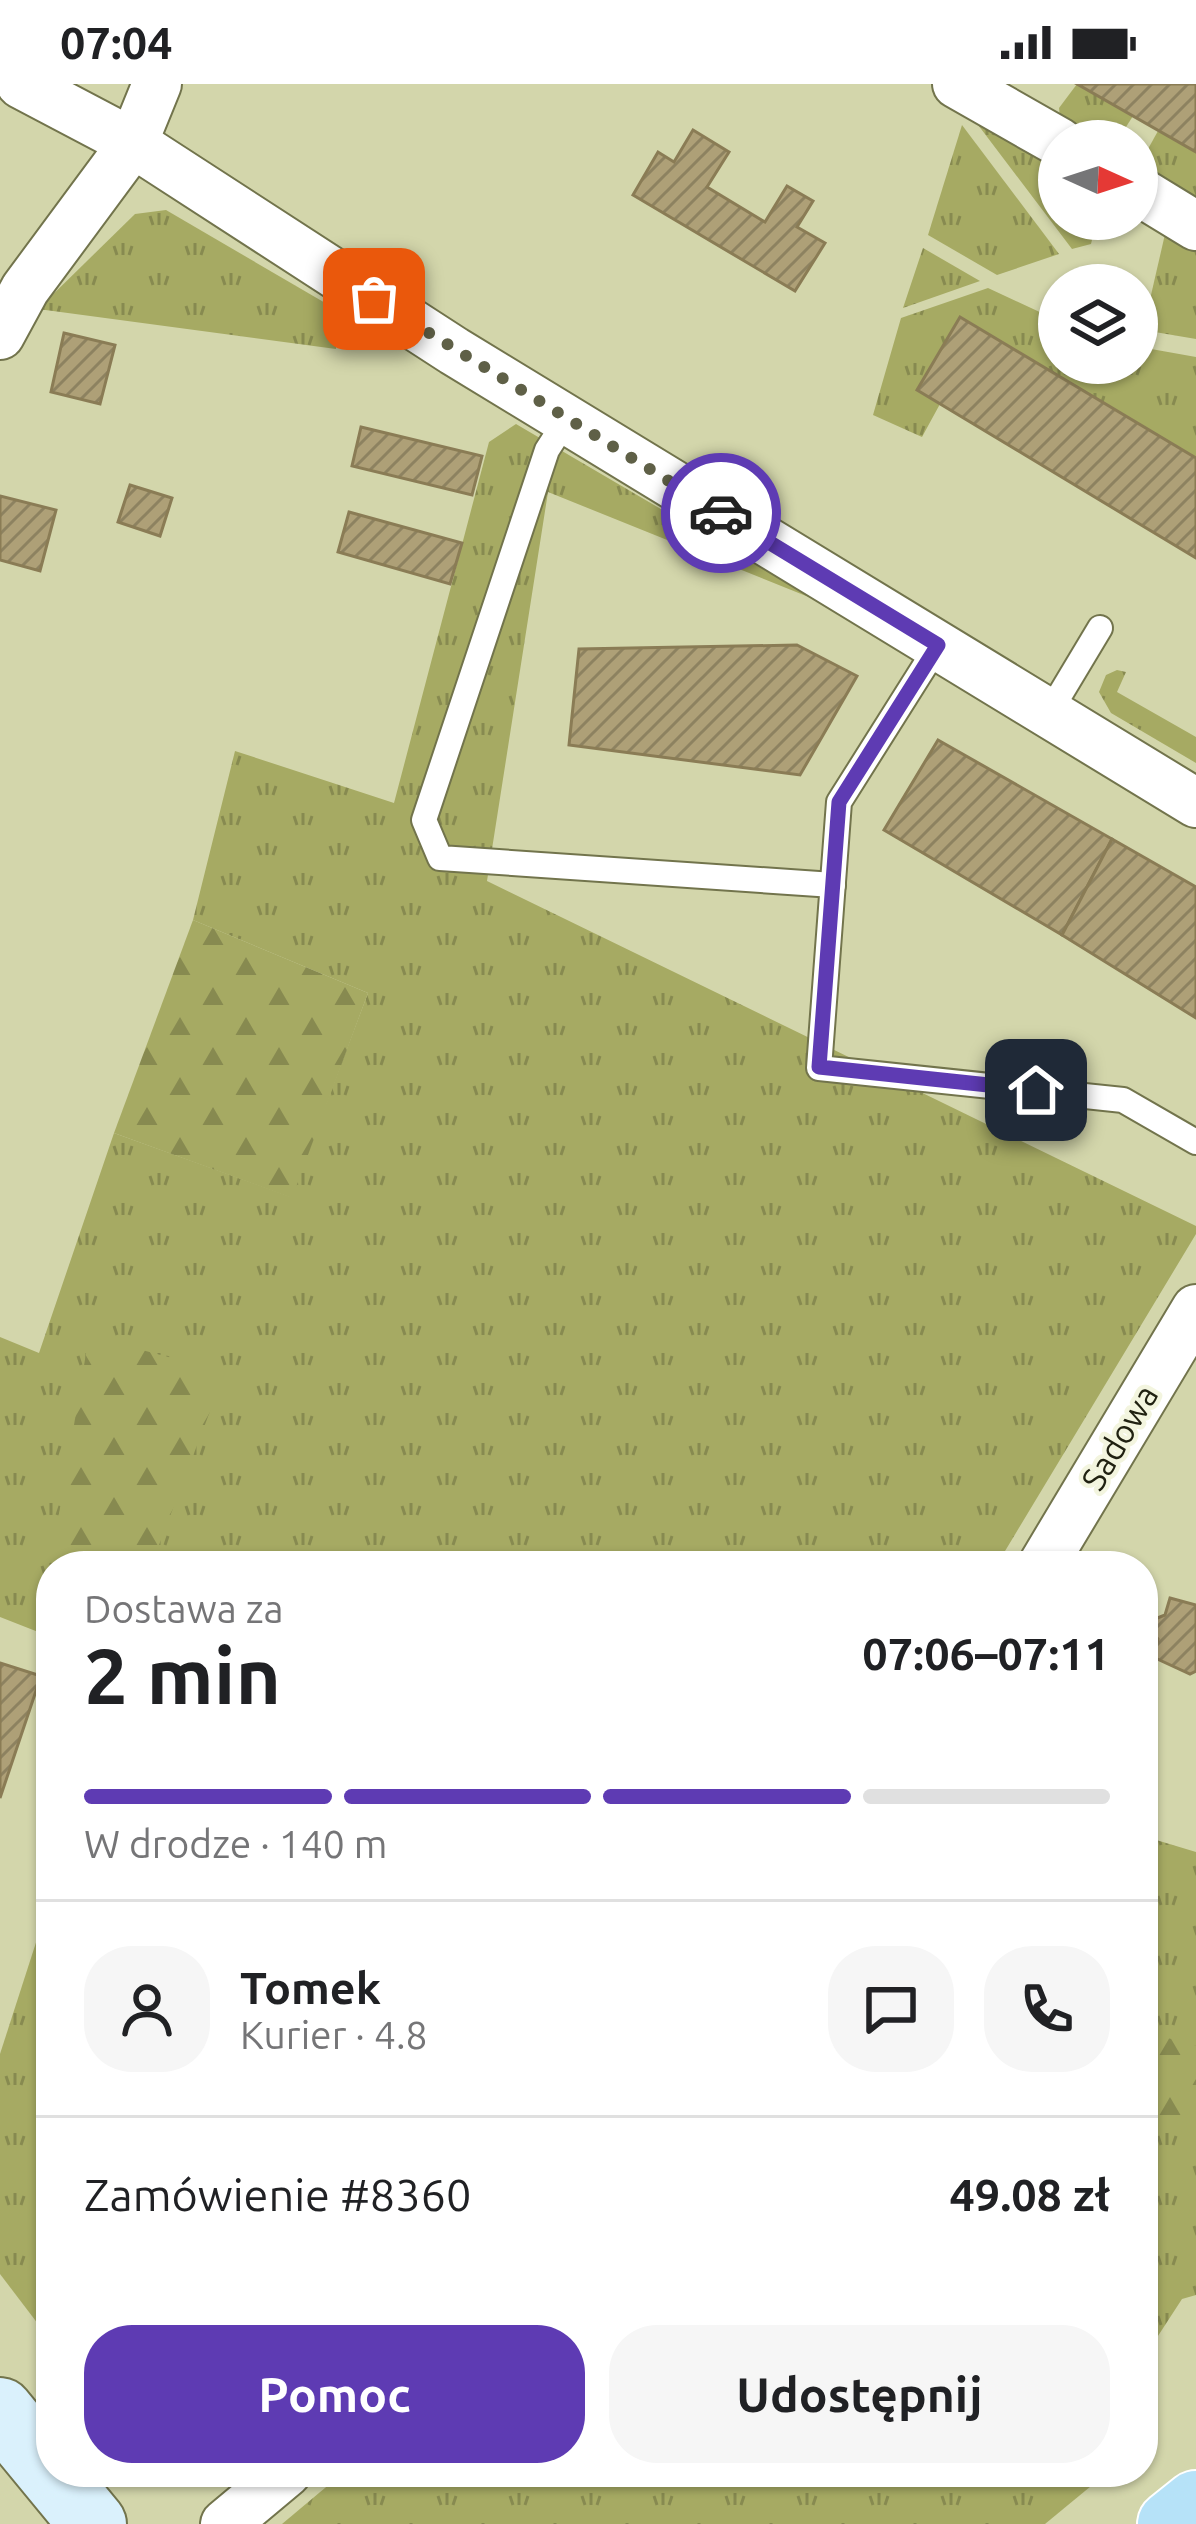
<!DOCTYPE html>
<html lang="pl">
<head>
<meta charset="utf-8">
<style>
	:root { --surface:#fff; --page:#f6f6f6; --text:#202124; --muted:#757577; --line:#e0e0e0; --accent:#5e3bb3 }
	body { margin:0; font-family:Ubuntu,sans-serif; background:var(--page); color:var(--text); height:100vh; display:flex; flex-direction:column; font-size:45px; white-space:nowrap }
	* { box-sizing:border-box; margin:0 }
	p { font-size:39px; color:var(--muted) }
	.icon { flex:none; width:66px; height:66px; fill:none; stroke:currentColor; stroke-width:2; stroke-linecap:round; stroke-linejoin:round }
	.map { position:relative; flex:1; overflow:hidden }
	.panel { position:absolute; left:36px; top:1467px; width:1122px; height:936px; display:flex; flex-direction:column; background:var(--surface); border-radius:48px; box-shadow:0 3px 9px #0004 }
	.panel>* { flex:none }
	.needle { width:78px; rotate:93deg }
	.controls { position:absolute; left:1038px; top:36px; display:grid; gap:24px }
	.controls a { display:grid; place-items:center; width:120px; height:120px; border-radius:50%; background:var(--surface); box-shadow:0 3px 9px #0004; font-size:60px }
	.pin { position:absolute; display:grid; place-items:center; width:102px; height:102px; color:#fff; margin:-51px; border-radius:24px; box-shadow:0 6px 18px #0006 }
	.courier { position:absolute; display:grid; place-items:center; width:120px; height:120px; margin:-60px; border:9px solid #5e3bb3; border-radius:50%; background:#fff; color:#222; box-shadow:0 3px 15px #0007 }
	.head em { font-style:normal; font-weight:700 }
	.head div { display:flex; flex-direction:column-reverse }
	.head { display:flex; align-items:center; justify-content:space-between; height:204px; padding:0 48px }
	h1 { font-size:78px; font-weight:700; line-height:90px }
	.bar { display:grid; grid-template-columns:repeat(4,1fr); gap:18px 12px; align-content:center; height:144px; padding:0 48px }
	.bar i { height:15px; border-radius:9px; background:var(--line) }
	.bar .on { background:var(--accent) }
	.bar p { grid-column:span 4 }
	.line { display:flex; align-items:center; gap:30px; padding:0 48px; border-top:3px solid var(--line) }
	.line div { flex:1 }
	.round { display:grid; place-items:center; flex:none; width:126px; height:126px; border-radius:48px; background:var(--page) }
	.primary-button { display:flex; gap:24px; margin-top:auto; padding:24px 48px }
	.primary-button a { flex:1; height:138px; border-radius:48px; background:var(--accent); color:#fff; font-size:48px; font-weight:700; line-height:138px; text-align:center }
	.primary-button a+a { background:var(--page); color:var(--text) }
	.status { display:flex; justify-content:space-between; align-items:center; height:84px; padding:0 60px; background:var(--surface); direction:ltr }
	.status svg { height:33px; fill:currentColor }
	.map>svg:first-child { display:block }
	.grass { fill:url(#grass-tufts) }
	.forest { fill:url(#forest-firs) }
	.building { fill:url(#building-hatch); stroke:#8a7c55; stroke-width:3 }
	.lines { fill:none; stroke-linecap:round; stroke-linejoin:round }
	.lane-casing { stroke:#72744c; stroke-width:28 }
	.street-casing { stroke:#72744c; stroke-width:52 }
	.secondary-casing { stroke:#72744c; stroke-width:70 }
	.primary-casing { stroke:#fff; stroke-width:70 }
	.lane { stroke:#fff; stroke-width:24 }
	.street { stroke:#fff; stroke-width:48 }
	.secondary { stroke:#daf1fc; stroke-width:66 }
	.primary { stroke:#b6e2f8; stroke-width:66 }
	.done { stroke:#5f6047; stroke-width:12; stroke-dasharray:0 21.6 }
	.route { stroke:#5e3bb3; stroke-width:15 }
	.labels { text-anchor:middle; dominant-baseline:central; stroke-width:9; stroke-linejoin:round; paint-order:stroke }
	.street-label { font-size:33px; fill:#202111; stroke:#f3f5df }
</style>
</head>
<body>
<div class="status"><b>07:04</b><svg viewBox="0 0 49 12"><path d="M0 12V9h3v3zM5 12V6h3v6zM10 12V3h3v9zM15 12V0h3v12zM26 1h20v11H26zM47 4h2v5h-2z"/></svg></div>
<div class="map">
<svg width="1196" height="2440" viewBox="0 0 1196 2440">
	<defs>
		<pattern id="grass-tufts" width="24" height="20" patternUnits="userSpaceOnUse" patternTransform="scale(3)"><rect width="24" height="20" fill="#a6aa63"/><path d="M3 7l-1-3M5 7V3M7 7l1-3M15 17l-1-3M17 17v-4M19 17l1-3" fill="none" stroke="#878a50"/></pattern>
		<pattern id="forest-firs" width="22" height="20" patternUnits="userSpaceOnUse" patternTransform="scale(3)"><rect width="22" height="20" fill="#a6aa63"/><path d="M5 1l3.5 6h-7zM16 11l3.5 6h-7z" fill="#878a50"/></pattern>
		<pattern id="building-hatch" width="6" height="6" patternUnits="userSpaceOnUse" patternTransform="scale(3)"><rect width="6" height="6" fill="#aea077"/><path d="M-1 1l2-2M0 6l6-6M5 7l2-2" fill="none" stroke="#8d8260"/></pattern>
	</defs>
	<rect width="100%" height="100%" fill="#d3d6ab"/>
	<!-- grass -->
	<g class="grass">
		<path d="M1077,0L1133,32L1117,57H1100L1060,34L1059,24Z"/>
		<path d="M966,25L1059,75V135H1097L1091,160L1072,165Z"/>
		<path d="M962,41L1059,170L997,191L928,151Z"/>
		<path d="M1158,47L1196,68V114L1139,81Z"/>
		<path d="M166,126L339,227L336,265L38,225L135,130Z"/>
		<path d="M1168,137L1196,154V255L1143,246Z"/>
		<path d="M923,164L980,197L903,224Z"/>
		<path d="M988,204L1059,237V279H1137L1140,263L1196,273V374L960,234L917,306L940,320L922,353L873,331L901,234Z"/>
		<path d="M516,340L816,516L548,408L487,797L1196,1142V1150L996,1482H51V1553L0,1533V1253L39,1269L114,1049L291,1113L368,909L193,836L235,667L394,719L489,358Z"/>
		<path d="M1117,586L1126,588L1117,608L1196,653V679L1111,629L1099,608L1106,591Z"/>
		<path d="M1143,1752L1196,1768V2211L1182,2215L1143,2275Z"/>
		<path d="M51,1812V2257L0,2190V1970Z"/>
		<path d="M344,2388H1101L1102,2393L1045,2440H282Z"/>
	</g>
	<!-- forest -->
	<g class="forest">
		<path d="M193,836L368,909L292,1114L114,1049Z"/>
		<path d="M89,1252L225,1288L151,1482L50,1483Z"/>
		<path d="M1143,1947L1196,1962V2043L1143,2030Z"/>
	</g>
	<!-- building -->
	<g class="building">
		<path d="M1077,0H1196V68Z"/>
		<path d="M693,46L729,68L707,103L765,138L787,102L813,117L797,143L825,159L795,207L633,111L658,68L674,78Z"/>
		<path d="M960,233L1196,374V474L917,306Z"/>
		<path d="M64,249L115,261L100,320L51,308Z"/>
		<path d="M361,343L482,372L472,411L352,382Z"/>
		<path d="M130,401L172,414L160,452L118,438Z"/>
		<path d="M0,412L56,426L40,487L0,476Z"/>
		<path d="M349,428L462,459L450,500L338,468Z"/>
		<path d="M797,561L857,592L800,691L569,661L579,565Z"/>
		<path d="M938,656L1112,755L1062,851L884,746Z"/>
		<path d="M1112,755L1196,803V934L1062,851Z"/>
		<path d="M1170,1514L1196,1521V1587L1190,1590L1153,1573L1158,1555L1150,1545L1152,1536L1165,1531Z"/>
		<path d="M0,1579L41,1592L0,1714Z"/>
	</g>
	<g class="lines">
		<!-- lane casing -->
		<g class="lane-casing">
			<g id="lane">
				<path d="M567,335L547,366L424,736L440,774L833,801"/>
				<path d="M938,561L839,718L819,984L1123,1016L1196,1058"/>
				<path d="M1049,629L1100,544"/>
			</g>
		</g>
		<!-- street casing -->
		<g class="street-casing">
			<g id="street">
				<path d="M21,0L133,59L454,267L1196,719"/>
				<path d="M957,0L1059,58"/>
				<path d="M1137,106L1196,142"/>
				<path d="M0,251L25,205L133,59L157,0"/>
				<path d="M1042,1482L1196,1225"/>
				<path d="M225,2440L287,2388"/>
			</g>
		</g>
		<!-- secondary casing -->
		<g class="secondary-casing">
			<path id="secondary" d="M0,2327L93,2440"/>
		</g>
		<!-- primary casing -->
		<g class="primary-casing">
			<path id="primary" d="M1171,2440L1196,2420"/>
		</g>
		<!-- lane -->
		<use href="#lane" class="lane"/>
		<!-- street -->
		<use href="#street" class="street"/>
		<!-- secondary -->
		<use href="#secondary" class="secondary"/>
		<!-- primary -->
		<use href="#primary" class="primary"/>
	</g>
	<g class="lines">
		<!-- done -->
		<path class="done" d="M374,215L721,429"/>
		<!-- route -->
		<path class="route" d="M721,429L938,561L839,718L819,983L1036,1006"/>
	</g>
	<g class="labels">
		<!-- street labels -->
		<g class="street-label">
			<text transform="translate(1119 1353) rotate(-59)">Sadowa</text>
		</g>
	</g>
</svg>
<div class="controls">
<a><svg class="needle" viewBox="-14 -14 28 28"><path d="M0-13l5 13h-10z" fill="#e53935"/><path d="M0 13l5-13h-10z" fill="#757577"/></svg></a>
<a><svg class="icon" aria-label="layers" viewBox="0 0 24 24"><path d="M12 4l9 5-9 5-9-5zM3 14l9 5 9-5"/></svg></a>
</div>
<div class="pin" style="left:374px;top:215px;background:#ea580c"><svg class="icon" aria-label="bag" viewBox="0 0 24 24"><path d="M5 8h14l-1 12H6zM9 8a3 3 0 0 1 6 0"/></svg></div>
<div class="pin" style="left:1036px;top:1006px;background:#1f2937"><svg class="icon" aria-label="home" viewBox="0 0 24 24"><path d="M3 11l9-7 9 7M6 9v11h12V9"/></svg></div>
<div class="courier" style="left:721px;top:429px"><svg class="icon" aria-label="car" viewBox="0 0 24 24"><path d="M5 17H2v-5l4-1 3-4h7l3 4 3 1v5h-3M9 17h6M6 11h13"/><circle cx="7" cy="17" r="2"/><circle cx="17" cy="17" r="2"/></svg></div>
<section class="panel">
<div class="head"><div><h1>2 min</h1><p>Dostawa za</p></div><em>07:06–07:11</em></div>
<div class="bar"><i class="on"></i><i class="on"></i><i class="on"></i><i></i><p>W drodze · 140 m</p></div>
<div class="line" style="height:216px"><a class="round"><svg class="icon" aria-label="person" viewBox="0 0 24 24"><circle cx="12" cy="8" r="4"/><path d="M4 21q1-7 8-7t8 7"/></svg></a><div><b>Tomek</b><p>Kurier · 4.8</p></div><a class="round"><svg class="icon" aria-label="chat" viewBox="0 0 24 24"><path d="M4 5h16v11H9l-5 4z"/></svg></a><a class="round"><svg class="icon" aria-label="phone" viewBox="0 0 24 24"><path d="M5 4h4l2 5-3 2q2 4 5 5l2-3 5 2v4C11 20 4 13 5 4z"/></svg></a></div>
<div class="line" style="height:156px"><div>Zamówienie #8360</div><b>49.08 zł</b></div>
<div class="primary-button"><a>Pomoc</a><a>Udostępnij</a></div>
</section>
</div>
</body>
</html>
